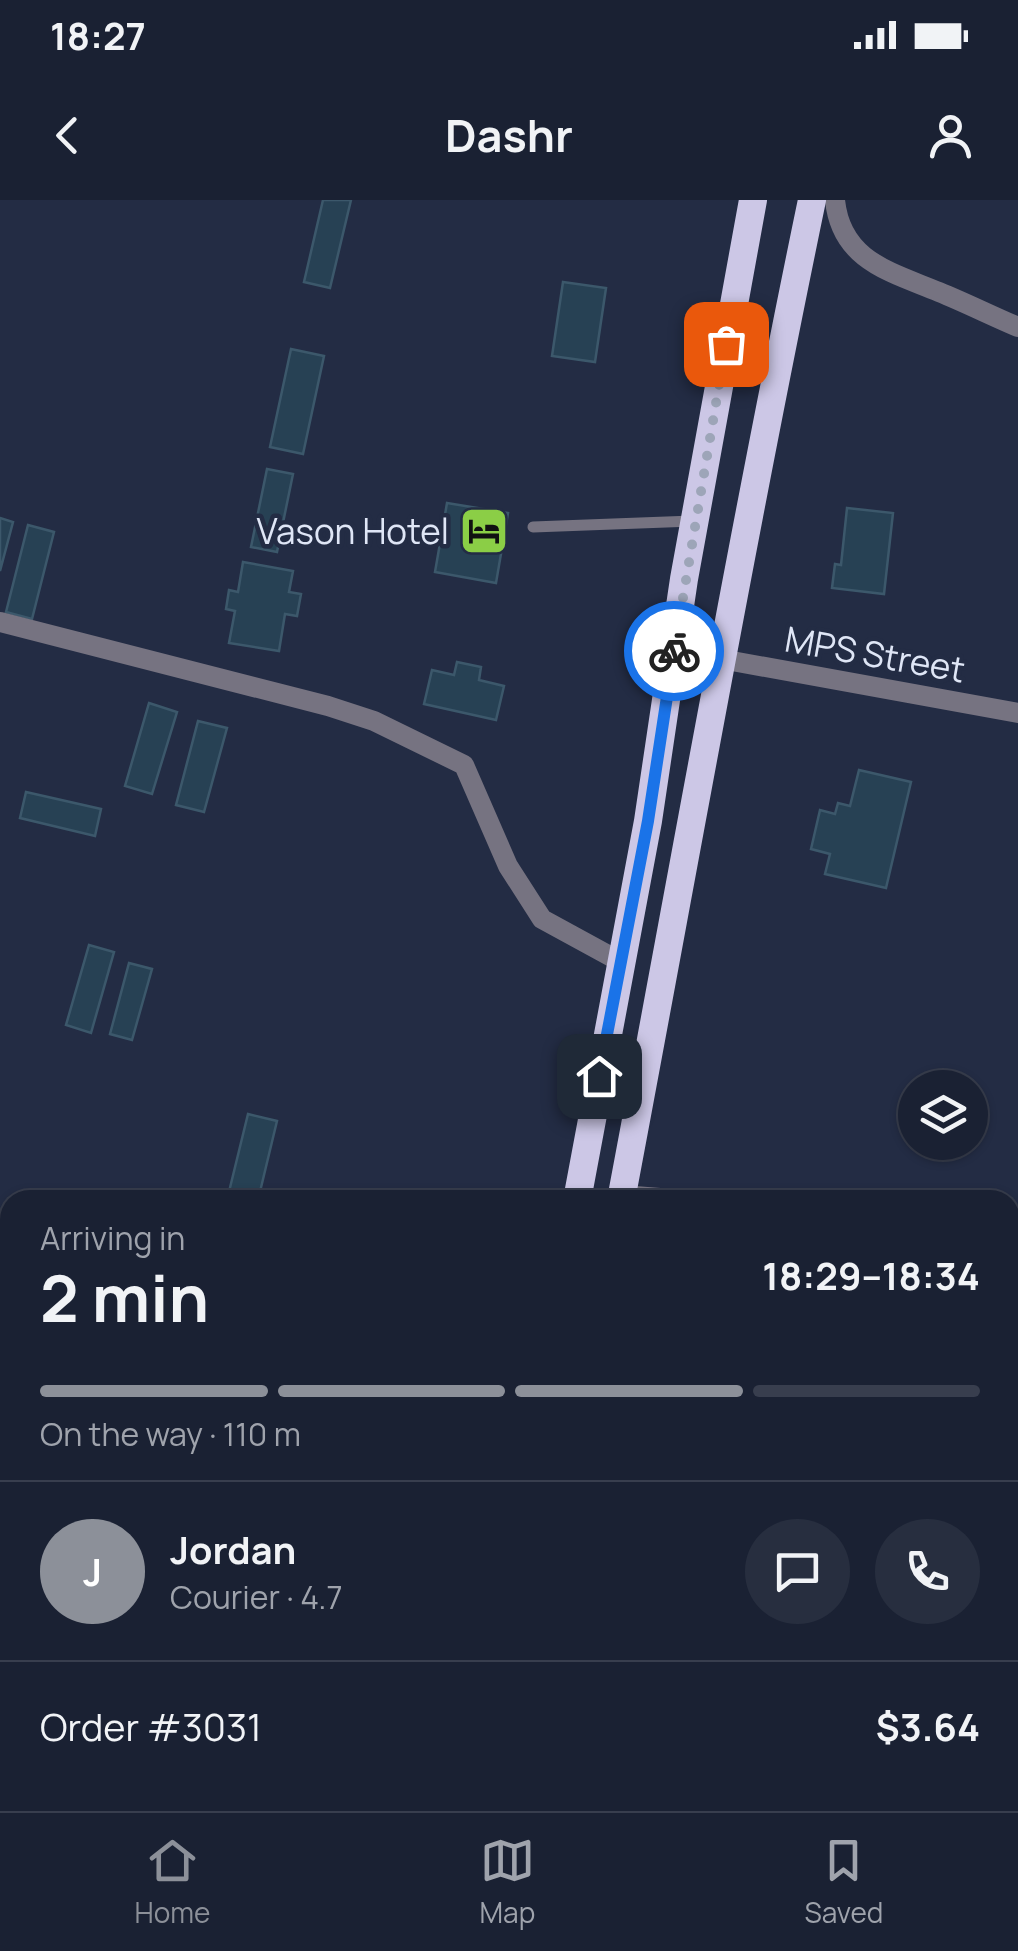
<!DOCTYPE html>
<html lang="en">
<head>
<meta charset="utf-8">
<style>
	:root { --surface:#1a2133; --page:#272e3f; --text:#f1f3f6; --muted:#9fa3ac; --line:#383e4e; --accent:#8c9099 }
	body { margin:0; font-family:Manrope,sans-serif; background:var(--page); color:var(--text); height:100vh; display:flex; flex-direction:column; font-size:38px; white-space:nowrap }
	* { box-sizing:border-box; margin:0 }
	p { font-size:32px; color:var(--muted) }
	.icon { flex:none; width:55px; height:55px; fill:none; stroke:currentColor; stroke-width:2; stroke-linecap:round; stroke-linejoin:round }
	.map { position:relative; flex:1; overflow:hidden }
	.drawer { position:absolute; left:0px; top:990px; width:1020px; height:622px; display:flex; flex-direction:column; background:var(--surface); border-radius:30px 30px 0 0; box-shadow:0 2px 8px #0004,0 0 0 2px var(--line) }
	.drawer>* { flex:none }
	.tools { position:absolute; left:898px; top:870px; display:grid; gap:20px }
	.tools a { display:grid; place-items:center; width:90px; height:90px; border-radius:50%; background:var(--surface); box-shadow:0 2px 8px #0004,0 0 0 2px var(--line); font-size:50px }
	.pin { position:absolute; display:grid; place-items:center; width:85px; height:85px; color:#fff; margin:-42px; border-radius:20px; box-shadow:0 5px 15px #0006 }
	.courier { position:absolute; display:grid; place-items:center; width:100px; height:100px; margin:-50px; border:8px solid #1a73e8; border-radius:50%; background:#fff; color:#222; box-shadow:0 2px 12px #0007 }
	.overview em { font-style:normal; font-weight:700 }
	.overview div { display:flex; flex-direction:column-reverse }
	.overview { display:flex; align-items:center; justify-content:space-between; height:170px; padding:0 40px }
	h1 { font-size:65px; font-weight:700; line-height:75px }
	.bar { display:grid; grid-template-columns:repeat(4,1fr); gap:15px 10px; align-content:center; height:120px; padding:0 40px }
	.bar i { height:12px; border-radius:8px; background:var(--line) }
	.bar .on { background:var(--accent) }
	.bar p { grid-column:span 4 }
	.line { display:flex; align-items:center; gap:25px; padding:0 40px; border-top:2px solid var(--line) }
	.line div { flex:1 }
	.round { display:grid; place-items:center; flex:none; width:105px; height:105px; border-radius:52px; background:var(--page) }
	.status { display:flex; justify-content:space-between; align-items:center; height:70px; padding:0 50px; background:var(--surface); direction:ltr }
	.status svg { height:28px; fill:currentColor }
	header { display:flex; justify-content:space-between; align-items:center; height:130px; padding:0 40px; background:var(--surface); font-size:45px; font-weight:700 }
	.dock { display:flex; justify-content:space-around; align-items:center; height:140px; border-top:2px solid var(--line); background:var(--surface); font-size:28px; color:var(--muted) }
	.dock a { display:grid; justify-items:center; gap:5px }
	.dock .on { color:var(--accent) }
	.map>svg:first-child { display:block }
	.building { fill:#274154; stroke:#3c586b; stroke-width:2.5 }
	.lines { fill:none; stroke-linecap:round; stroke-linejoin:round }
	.service { stroke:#767381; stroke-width:11 }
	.minor { stroke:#767381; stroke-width:20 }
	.trunk { stroke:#ccc7e6; stroke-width:28 }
	.done { stroke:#9da5b8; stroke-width:10; stroke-dasharray:0 18 }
	.route { stroke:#1a73e8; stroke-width:12 }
	.labels { text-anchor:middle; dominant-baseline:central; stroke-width:9; stroke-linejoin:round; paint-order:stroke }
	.poi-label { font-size:35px; fill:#dfe6f6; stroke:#232c44; text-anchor:end }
	.street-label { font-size:35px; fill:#dfe6f6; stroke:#232c44 }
</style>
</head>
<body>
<div class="status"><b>18:27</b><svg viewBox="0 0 49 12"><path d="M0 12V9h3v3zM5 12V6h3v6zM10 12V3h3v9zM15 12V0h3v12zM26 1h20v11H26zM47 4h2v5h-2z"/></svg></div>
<header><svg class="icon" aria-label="back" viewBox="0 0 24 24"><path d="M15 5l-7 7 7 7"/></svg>Dashr<svg class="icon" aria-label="person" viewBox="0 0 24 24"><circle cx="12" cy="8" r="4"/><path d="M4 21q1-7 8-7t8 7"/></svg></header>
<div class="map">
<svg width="1018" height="1611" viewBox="0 0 1018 1611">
	<rect width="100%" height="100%" fill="#232c44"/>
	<!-- building -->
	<g class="building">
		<path d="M323,0H351L330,88L304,82Z"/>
		<path d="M563,82L606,88L595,162L552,156Z"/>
		<path d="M291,149L324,156L303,254L270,247Z"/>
		<path d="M267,269L293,274L277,352L251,347Z"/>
		<path d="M447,303L508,313L496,383L435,372Z"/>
		<path d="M847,308L893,313L884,394L832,388L835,364L841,365Z"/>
		<path d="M0,318L13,322L0,371Z"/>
		<path d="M28,325L54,332L32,419L6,412Z"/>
		<path d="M243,362L293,371L289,392L301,394L297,416L285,414L279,451L229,443L235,411L226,409L229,390L238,392Z"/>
		<path d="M457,462L481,467L479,480L504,486L496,520L424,504L432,470L454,475Z"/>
		<path d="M149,503L177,512L152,594L125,586Z"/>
		<path d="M198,521L227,528L204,612L176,605Z"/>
		<path d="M859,570L911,582L886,688L825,674L830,654L811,649L820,610L835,614L838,603L850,606Z"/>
		<path d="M26,592L101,609L95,636L20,618Z"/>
		<path d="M89,745L114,752L91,833L66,825Z"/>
		<path d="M129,763L152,769L132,840L110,834Z"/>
		<path d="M248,914L277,921L258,1000H227Z"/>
		<path d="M0,1113L10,1118V1165L0,1161L5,1147L0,1145Z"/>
		<path d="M1010,1200L1018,1201V1278L1010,1277Z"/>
	</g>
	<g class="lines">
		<!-- service -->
		<path class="service" d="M533,327L693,321"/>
		<!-- minor -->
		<g class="minor">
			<path d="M835,0C841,61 891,72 939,92C966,103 992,116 1018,127"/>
			<path d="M0,422L328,506L374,521L464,565L508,666L542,719L619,761"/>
			<path d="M721,459L1018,513"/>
			<path d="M622,995L685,1000"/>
			<path d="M1010,1028L1018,1029"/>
		</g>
		<!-- trunk -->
		<g class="trunk">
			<path d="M577,1000L648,621L684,379L753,0"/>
			<path d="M621,1000C684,666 743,332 812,0"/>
			<path d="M461,1611L462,1602"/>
			<path d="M506,1611L508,1602"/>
		</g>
	</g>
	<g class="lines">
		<!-- done -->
		<path class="done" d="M674,451L726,144"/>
		<!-- route -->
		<path class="route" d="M599,876L648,621L674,451"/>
	</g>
	<!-- icons -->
	<defs>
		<g id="hotel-square" transform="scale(2.5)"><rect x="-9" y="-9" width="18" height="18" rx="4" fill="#8bce46" stroke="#232c44"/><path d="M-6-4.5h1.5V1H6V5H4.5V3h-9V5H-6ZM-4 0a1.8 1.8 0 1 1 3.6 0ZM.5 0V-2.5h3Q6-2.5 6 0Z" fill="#111"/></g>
	</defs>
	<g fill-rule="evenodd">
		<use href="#hotel-square" x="484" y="331"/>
	</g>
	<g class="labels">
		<!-- poi labels -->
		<g class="poi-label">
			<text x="449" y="331">Vason Hotel</text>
		</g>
		<!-- street labels -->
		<g class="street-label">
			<text transform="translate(875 454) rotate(10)">MPS Street</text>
		</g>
	</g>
</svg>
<div class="tools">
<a><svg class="icon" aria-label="layers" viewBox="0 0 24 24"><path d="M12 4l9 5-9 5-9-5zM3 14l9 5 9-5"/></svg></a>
</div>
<div class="pin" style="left:726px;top:144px;background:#ea580c"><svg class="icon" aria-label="bag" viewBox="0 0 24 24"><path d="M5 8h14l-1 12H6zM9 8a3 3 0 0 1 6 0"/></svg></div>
<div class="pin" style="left:599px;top:876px;background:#1f2937"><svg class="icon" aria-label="home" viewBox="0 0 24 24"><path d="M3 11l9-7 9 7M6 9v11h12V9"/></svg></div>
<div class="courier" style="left:674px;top:451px"><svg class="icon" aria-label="bike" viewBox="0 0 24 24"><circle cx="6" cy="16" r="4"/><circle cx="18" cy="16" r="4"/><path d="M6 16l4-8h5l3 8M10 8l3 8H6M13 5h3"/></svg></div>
<section class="drawer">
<div class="overview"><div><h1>2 min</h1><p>Arriving in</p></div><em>18:29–18:34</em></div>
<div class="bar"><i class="on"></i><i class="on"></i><i class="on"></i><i></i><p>On the way · 110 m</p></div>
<div class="line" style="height:180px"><b class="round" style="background:var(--accent);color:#fff">J</b><div><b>Jordan</b><p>Courier · 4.7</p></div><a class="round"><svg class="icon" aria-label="chat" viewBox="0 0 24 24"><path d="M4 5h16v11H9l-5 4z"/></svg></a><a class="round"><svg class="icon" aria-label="phone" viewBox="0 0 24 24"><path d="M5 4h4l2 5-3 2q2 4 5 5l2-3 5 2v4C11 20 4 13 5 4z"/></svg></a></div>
<div class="line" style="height:130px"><div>Order #3031</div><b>$3.64</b></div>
</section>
</div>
<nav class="dock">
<a class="on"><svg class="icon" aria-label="home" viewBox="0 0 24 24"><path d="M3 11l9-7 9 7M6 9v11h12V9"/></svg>Home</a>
<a><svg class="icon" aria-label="map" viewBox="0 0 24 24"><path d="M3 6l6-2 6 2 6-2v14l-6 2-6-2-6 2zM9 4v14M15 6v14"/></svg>Map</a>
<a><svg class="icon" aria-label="saved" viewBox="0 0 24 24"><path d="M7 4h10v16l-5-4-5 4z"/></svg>Saved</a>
</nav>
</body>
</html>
